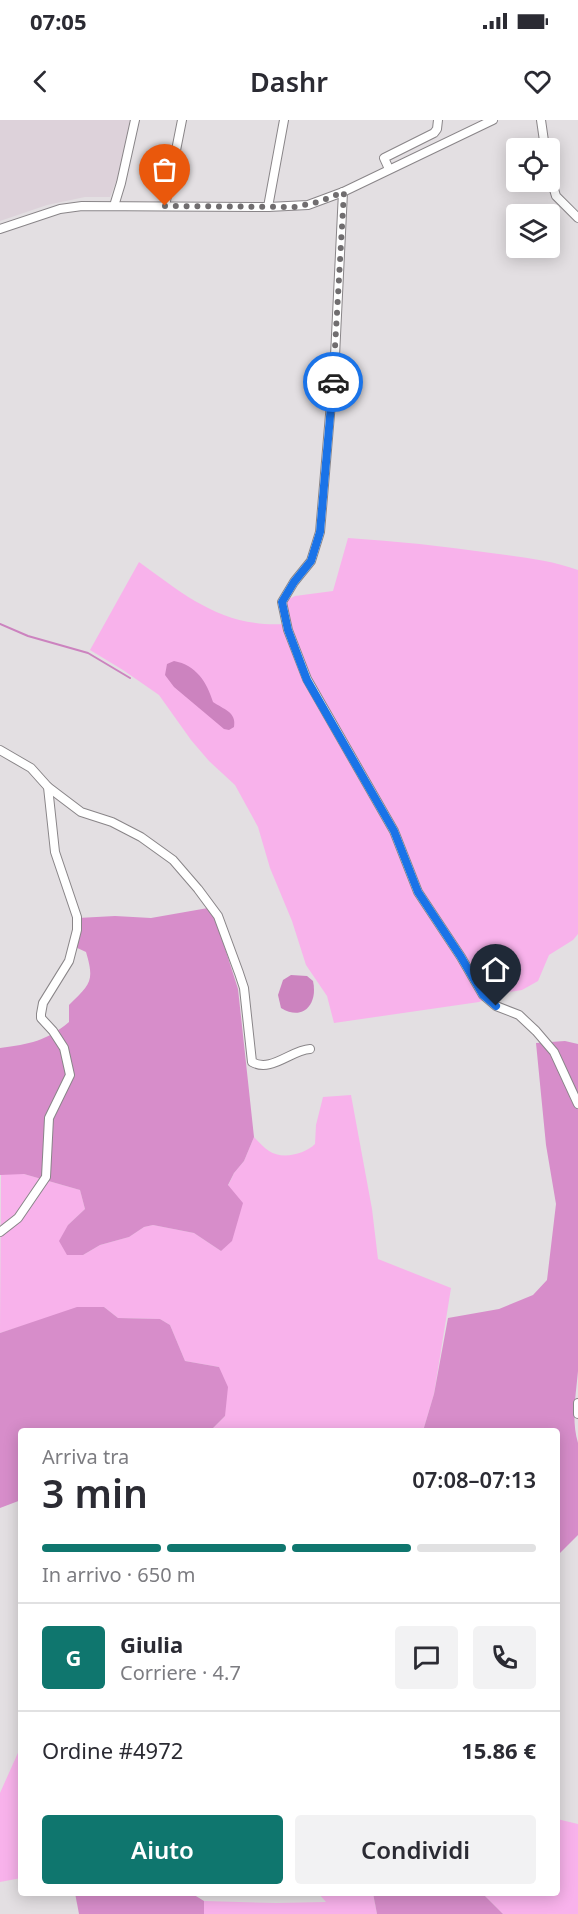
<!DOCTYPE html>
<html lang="it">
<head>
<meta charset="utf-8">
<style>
	:root { --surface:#fff; --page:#f2f2f3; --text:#2b2b33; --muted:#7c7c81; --line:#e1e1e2; --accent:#0f766e }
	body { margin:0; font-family:"Noto Sans",sans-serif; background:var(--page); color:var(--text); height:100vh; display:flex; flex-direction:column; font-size:22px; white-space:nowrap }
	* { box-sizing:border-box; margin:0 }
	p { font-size:20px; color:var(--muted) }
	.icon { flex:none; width:33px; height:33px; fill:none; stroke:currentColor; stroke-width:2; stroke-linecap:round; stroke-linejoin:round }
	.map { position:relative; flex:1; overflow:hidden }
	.side { position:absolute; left:18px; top:1308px; width:542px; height:468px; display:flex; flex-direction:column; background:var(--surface); border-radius:6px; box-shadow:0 3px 15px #0003 }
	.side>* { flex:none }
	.fabs { position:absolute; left:506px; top:18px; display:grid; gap:12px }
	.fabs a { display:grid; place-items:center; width:54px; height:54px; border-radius:6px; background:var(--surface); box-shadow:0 3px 15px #0003; font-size:30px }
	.pin { position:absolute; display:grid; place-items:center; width:51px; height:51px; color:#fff; margin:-62px -26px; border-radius:50% 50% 50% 0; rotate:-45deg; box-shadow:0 0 6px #0007 }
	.pin .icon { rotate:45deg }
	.courier { position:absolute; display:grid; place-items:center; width:60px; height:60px; margin:-30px; border:4px solid #1a73e8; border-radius:50%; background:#fff; color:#222; box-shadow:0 2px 8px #0007 }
	.overview em { font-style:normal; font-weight:600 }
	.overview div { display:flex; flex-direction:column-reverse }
	.overview { display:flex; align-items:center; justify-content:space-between; height:102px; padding:0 24px }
	h1 { font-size:39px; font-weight:600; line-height:45px }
	.bar { display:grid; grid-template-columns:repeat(4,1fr); gap:9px 6px; align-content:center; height:72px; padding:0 24px }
	.bar i { height:8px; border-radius:4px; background:var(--line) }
	.bar .active { background:var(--accent) }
	.bar p { grid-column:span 4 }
	.line { display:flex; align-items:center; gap:15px; padding:0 24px; border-top:2px solid var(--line) }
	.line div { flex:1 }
	.round { display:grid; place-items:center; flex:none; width:63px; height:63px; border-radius:6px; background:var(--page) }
	.primary-button { display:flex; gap:12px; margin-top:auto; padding:12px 24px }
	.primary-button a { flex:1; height:69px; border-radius:6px; background:var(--accent); color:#fff; font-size:24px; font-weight:600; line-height:69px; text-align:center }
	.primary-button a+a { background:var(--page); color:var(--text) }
	.status { display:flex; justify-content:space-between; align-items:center; height:42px; padding:0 30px; background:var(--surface); direction:ltr }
	.status svg { height:16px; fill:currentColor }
	header { display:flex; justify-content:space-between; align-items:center; height:78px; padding:0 24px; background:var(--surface); font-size:27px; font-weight:600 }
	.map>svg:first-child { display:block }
	.built { fill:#ddd2da }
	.green { fill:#f8b2eb }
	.forest { fill:#d78dca }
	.water { fill:#cc83bf }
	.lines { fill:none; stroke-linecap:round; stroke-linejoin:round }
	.stream { stroke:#cc83bf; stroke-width:2 }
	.street-casing { stroke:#898588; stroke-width:10 }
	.street { stroke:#fff; stroke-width:8 }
	.done { stroke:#706d6f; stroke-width:6; stroke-dasharray:0 10.8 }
	.route { stroke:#1a73e8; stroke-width:8 }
</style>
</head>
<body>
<div class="status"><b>07:05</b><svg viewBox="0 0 49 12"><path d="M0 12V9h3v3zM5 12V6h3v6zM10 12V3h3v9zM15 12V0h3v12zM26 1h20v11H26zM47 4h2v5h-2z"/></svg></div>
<header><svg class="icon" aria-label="back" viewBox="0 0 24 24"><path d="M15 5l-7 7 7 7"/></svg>Dashr<svg class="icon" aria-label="heart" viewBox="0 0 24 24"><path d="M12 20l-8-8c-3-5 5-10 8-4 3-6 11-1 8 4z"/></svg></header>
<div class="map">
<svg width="578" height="1794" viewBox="0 0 578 1794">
	<rect width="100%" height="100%" fill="#e3dfe2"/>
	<!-- built -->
	<path class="built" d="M0,0H130L120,52L110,77H85L47,85L0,101Z"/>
	<!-- green -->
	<g class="green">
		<path d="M348,418C396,421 443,426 491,433C521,437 550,440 578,450V814L573,820L549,835L538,861L522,870L498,874L479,882L334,903L327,876L306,845L292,801L270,748L258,707L235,665L209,641L191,620L159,575L123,550L90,530L139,442C186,476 223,508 286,504L278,484L295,476L333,471Z"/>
		<path d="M351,975L372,1089L378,1139L451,1168L434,1274L423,1311H210L225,1296L219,1247L185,1241L170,1205L160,1199L118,1198L104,1187L50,1197L0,1213L1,1054H24L80,1070L85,1089L68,1105L83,1135L100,1125L129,1117L144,1107L153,1105L194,1113L221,1131L228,1066L234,1053L244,1041L254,1017C259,1022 264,1028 269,1031C282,1040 305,1034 315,1024L316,1005L323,977Z"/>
		<path d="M21,1626V1758L0,1762V1673Z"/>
		<path d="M557,1699L578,1704V1794H503L482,1773H556Z"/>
		<path d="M318,1773H373L377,1794H204V1781L276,1783L326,1782Z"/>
	</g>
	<!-- forest -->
	<g class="forest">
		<path d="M208,788L215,797L238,869L254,1017L244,1041L234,1053L228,1065L243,1083L232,1121L221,1131L194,1113L153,1105L144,1107L129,1117L100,1125L83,1135H67L59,1121L68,1105L85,1089L80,1070L24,1054L0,1055V928C30,924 46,921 69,902V885C90,864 95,862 86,832L73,826L78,798L115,796L151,798Z"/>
		<path d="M565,921L578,924V1251C576,1274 571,1300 578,1323V1415L557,1436L556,1311H423L434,1274L448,1198L499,1189L533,1175L547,1160L556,1084L546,1025L536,923Z"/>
		<path d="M77,1187H104L118,1198L160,1199L170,1205L185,1241L219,1247L228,1267L225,1296L210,1311H21V1380L0,1388V1213Z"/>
		<path d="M75,1773H191L204,1781V1794H79Z"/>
		<path d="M373,1773H482L503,1794H377Z"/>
	</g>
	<!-- water -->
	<g class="water">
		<path d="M174,541C196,545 207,562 213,582C223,589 237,592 234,607L229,610L224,609L174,567L165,555L167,544Z"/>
		<path d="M291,855L307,856L313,861C318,883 304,902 281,888L278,875L283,860Z"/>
	</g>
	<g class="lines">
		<!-- stream -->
		<path class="stream" d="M0,504L28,516L88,533L130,558"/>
		<!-- street casing -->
		<g class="street-casing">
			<g id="street">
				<path d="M541,0L545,28"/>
				<path d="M389,49L384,38L434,13L437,9L438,0"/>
				<path d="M549,53L556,76L578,98"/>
				<path d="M343,72L335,236L320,412L311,441L294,462L282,482L288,510L307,559L394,711L418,772L461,837L483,875L496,886L519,895L536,911L554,932L578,984"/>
				<path d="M114,86L121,63L135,0"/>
				<path d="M165,86L182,0"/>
				<path d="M268,87L284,0"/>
				<path d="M0,109L60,89L82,86L268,87L308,85L343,72L493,0"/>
				<path d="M0,630L31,648L48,667L55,732L77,797V810L69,841L43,883L41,894V898L53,911L64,928L70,955L49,998L46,1057L18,1098L0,1112"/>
				<path d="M48,667L81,692L112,702L141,717L173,740L198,769L218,796L239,853L244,868L252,942C271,953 291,930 310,929"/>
				<path d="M578,1283V1294"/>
			</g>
		</g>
		<!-- street -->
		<use href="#street" class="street"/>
	</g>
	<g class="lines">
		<!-- done -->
		<path class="done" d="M165,86L295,87L318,82L344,72L333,262"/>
		<!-- route -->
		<path class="route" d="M333,262L320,412L311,441L294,462L282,482L288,510L307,560L394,711L418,772L461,837L483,875L496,886"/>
	</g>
</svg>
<div class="fabs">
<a><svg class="icon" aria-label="locate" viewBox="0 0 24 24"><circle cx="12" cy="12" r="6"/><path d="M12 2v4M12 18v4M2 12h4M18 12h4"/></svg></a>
<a><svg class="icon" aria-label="layers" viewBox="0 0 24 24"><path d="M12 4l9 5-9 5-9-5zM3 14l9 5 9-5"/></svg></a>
</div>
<div class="pin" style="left:165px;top:86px;background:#ea580c"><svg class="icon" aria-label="bag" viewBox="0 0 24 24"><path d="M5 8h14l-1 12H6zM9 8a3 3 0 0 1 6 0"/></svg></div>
<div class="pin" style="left:496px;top:886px;background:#1f2937"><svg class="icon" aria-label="home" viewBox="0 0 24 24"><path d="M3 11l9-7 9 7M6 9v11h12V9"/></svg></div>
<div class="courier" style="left:333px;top:262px"><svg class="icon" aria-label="car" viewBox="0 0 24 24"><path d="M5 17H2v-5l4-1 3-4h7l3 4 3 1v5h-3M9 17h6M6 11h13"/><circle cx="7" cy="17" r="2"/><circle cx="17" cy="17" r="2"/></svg></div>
<section class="side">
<div class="overview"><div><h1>3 min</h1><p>Arriva tra</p></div><em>07:08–07:13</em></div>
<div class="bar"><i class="active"></i><i class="active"></i><i class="active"></i><i></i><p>In arrivo · 650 m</p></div>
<div class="line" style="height:108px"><b class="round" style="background:var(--accent);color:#fff">G</b><div><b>Giulia</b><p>Corriere · 4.7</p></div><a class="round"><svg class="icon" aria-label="chat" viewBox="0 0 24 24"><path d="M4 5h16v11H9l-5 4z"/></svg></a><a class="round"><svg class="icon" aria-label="phone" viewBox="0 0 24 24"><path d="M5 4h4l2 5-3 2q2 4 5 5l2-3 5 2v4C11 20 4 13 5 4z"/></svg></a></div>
<div class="line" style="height:78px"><div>Ordine #4972</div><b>15.86 €</b></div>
<div class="primary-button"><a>Aiuto</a><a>Condividi</a></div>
</section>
</div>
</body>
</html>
